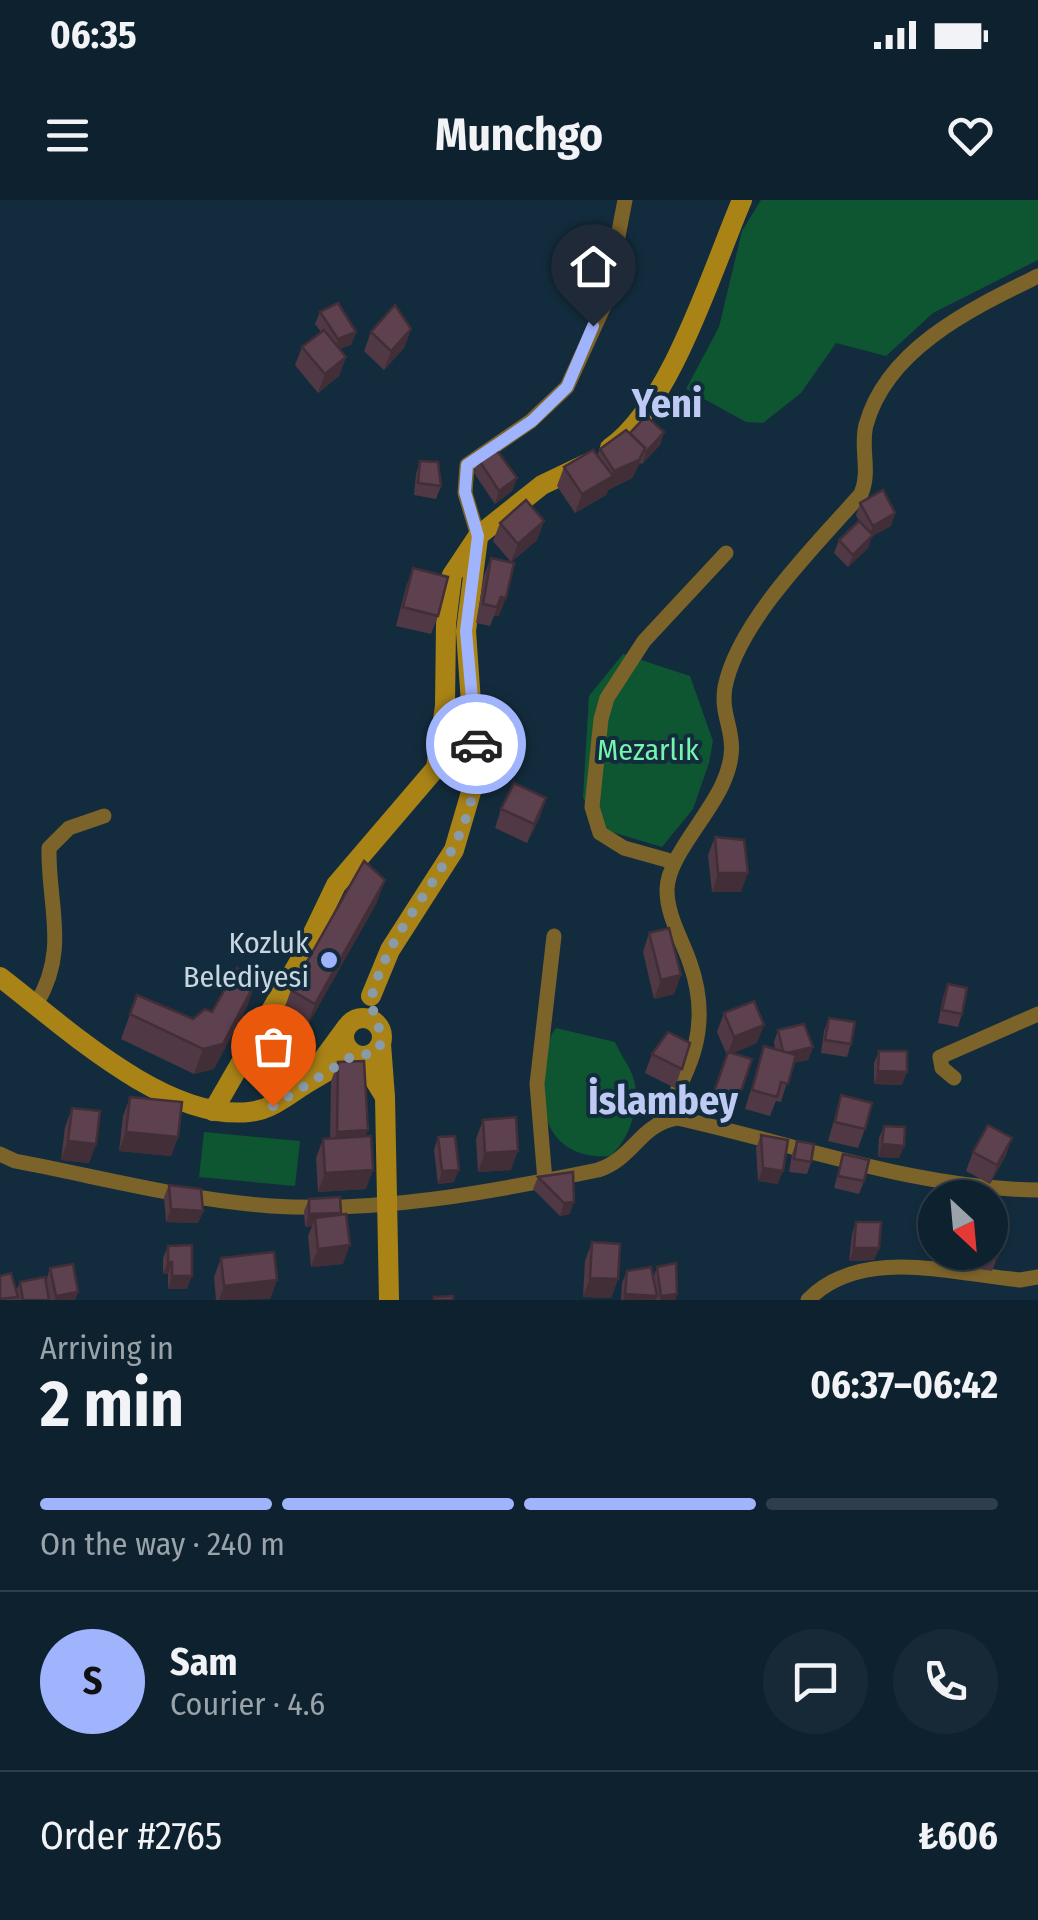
<!DOCTYPE html>
<html lang="en">
<head>
<meta charset="utf-8">
<style>
	:root { --surface:#0e212e; --page:#172936; --text:#f1f3f6; --muted:#9ba3aa; --line:#2e3e4a; --accent:#a0b3fd }
	body { margin:0; font-family:"Fira Sans Condensed",sans-serif; background:var(--page); color:var(--text); height:100vh; display:flex; flex-direction:column; font-size:38px; white-space:nowrap }
	* { box-sizing:border-box; margin:0 }
	p { font-size:32px; color:var(--muted) }
	.icon { flex:none; width:55px; height:55px; fill:none; stroke:currentColor; stroke-width:2; stroke-linecap:round; stroke-linejoin:round }
	.map { position:relative; height:1100px; overflow:hidden }
	.details { display:flex; flex-direction:column; background:var(--surface); flex:1 }
	.details>* { flex:none }
	.needle { width:65px; rotate:154deg }
	.controls { position:absolute; left:918px; top:980px; display:grid; gap:20px }
	.controls a { display:grid; place-items:center; width:90px; height:90px; border-radius:50%; background:var(--surface); box-shadow:0 2px 8px #0004,0 0 0 2px var(--line); font-size:50px }
	.pin { position:absolute; display:grid; place-items:center; width:85px; height:85px; color:#fff; margin:-102px -42px; border-radius:50% 50% 50% 0; rotate:-45deg; box-shadow:0 0 10px #0007 }
	.pin .icon { rotate:45deg }
	.courier { position:absolute; display:grid; place-items:center; width:100px; height:100px; margin:-50px; border:8px solid #a0b3fd; border-radius:50%; background:#fff; color:#222; box-shadow:0 2px 12px #0007 }
	.head em { font-style:normal; font-weight:700 }
	.head div { display:flex; flex-direction:column-reverse }
	.head { display:flex; align-items:center; justify-content:space-between; height:170px; padding:0 40px }
	h1 { font-size:65px; font-weight:700; line-height:75px }
	.bar { display:grid; grid-template-columns:repeat(4,1fr); gap:15px 10px; align-content:center; height:120px; padding:0 40px }
	.bar i { height:12px; border-radius:8px; background:var(--line) }
	.bar .current { background:var(--accent) }
	.bar p { grid-column:span 4 }
	.line { display:flex; align-items:center; gap:25px; padding:0 40px; border-top:2px solid var(--line) }
	.line div { flex:1 }
	.round { display:grid; place-items:center; flex:none; width:105px; height:105px; border-radius:52px; background:var(--page) }
	.status { display:flex; justify-content:space-between; align-items:center; height:70px; padding:0 50px; background:var(--surface); direction:ltr }
	.status svg { height:28px; fill:currentColor }
	header { display:flex; justify-content:space-between; align-items:center; height:130px; padding:0 40px; background:var(--surface); font-size:45px; font-weight:700 }
	.map>svg:first-child { display:block }
	.green { fill:#0e5532 }
	.lines { fill:none; stroke-linecap:round; stroke-linejoin:round }
	.street { stroke:#7c632a; stroke-width:15 }
	.secondary { stroke:#aa8317; stroke-width:20 }
	.wall { fill:#503844 }
	.shaded-wall { fill:#412e37 }
	.building { fill:#5d414f; stroke:#412e37; stroke-width:2.5 }
	.done { stroke:#899aa8; stroke-width:10; stroke-dasharray:0 18 }
	.route { stroke:#a0b3fd; stroke-width:12 }
	.poi-dot { fill:#a0b3fd; stroke:#132c3d; stroke-width:4 }
	.labels { text-anchor:middle; dominant-baseline:central; stroke-width:8; stroke-linejoin:round; paint-order:stroke }
	.park-label { font-size:30px; fill:#76f3ac; stroke:#132c3d }
	.poi-label { font-size:30px; fill:#c8d6e1; stroke:#132c3d; text-anchor:end }
	.district-label { font-size:40px; font-weight:bold; fill:#becaf4; stroke:#132c3d }
</style>
</head>
<body>
<div class="status"><b>06:35</b><svg viewBox="0 0 49 12"><path d="M0 12V9h3v3zM5 12V6h3v6zM10 12V3h3v9zM15 12V0h3v12zM26 1h20v11H26zM47 4h2v5h-2z"/></svg></div>
<header><svg class="icon" aria-label="menu" viewBox="0 0 24 24"><path d="M4 6h16M4 12h16M4 18h16"/></svg>Munchgo<svg class="icon" aria-label="heart" viewBox="0 0 24 24"><path d="M12 20l-8-8c-3-5 5-10 8-4 3-6 11-1 8 4z"/></svg></header>
<div class="map">
<svg width="1038" height="1100" viewBox="0 0 1038 1100">
	<rect width="100%" height="100%" fill="#132c3d"/>
	<!-- green -->
	<g class="green">
		<path d="M761,0H1038V60L933,113L886,156L836,143L801,193L763,223L746,222L686,189L719,127L742,31Z"/>
		<path d="M623,454L690,476L713,541L709,563L693,609L662,647L595,627L583,597L589,496Z"/>
		<path d="M556,828L615,842C620,854 631,868 634,880C641,905 629,941 610,956C557,960 537,921 543,873C545,855 545,842 556,828Z"/>
		<path d="M204,932L300,941L295,986L199,977Z"/>
	</g>
	<g class="lines">
		<!-- street -->
		<g class="street">
			<path d="M478,336L465,293L467,265L531,221L567,187L605,104L625,0"/>
			<path d="M674,662L624,648L600,633L592,607L601,519L607,498L644,441L726,353"/>
			<path d="M37,803C69,748 48,707 49,648L69,628L104,616"/>
			<path d="M954,878L942,868L940,857L1038,814"/>
			<path d="M660,921C692,869 712,825 690,763C682,739 667,716 667,690C667,658 709,616 723,583C744,536 719,523 725,487C738,421 818,343 861,294C871,271 860,248 866,225C887,148 973,108 1038,76"/>
			<path d="M0,954L15,961C100,977 185,1000 271,1006C380,1013 491,992 598,970C633,959 640,924 677,918C795,944 917,989 1038,990"/>
			<path d="M545,981L537,884L554,736"/>
			<path d="M808,1100C861,1045 954,1074 1020,1080L1038,1077"/>
		</g>
		<!-- secondary -->
		<g class="secondary">
			<path d="M610,248C671,205 712,70 742,0"/>
			<path d="M0,777C63,825 164,921 249,912C270,910 286,897 304,885"/>
			<path d="M371,796L390,750L454,650L476,575L466,431L478,338"/>
			<circle cx="363" cy="837" r="19"/>
			<path d="M346,828L304,885L355,855"/>
			<path d="M360,856L385,897L381,844"/>
			<path d="M385,897L389,1100"/>
			<path d="M213,911L299,762L336,685L436,568L445,506L446,424L452,375L478,336L542,285L586,264"/>
		</g>
	</g>
	<!-- wall -->
	<g class="wall">
		<path d="M320,112L356,132L351,145L339,149L346,157L339,176L318,193L295,165L302,147L321,132L315,124Z"/>
		<path d="M411,129L404,148L384,170L364,151L371,132Z"/>
		<path d="M664,232L660,245L642,264L640,263L632,278L608,290L606,295L575,313L557,286L564,267L597,256L600,249L630,233Z"/>
		<path d="M479,260L517,278L512,291L495,304L474,273Z"/>
		<path d="M420,261L441,286L436,299L414,295L416,274Z"/>
		<path d="M860,303L891,326L872,336L868,348L848,367L834,353L839,340L859,321L856,315Z"/>
		<path d="M544,321L537,340L511,362L493,341L500,323Z"/>
		<path d="M491,358L499,416H494L490,426L476,423L484,376Z"/>
		<path d="M413,368L438,416L431,434L396,426L406,387Z"/>
		<path d="M501,609L540,617L527,643L495,628Z"/>
		<path d="M715,637L741,692H712L708,655Z"/>
		<path d="M385,680L376,704L306,828L282,815L291,790Z"/>
		<path d="M649,733L681,775L674,794L654,799L643,752Z"/>
		<path d="M948,784L962,814L958,827L938,823L943,797Z"/>
		<path d="M137,795L193,819L212,812L248,804L214,869L194,874L121,839Z"/>
		<path d="M724,813L757,843L733,853L752,859L731,919L708,911L727,855L717,832Z"/>
		<path d="M829,818L851,844L847,857L821,853L824,831Z"/>
		<path d="M778,830L813,847L808,860L793,863L781,902L776,901L770,916L745,909L764,846L775,849L774,842Z"/>
		<path d="M690,843L675,888L645,873L652,854Z"/>
		<path d="M879,851L902,885L874,884V863Z"/>
		<path d="M338,862L365,937L366,989L318,992L316,958L323,939H330L331,881Z"/>
		<path d="M841,895L865,929L858,948L828,941Z"/>
		<path d="M130,897L178,937L171,956L119,951L123,916Z"/>
		<path d="M72,908L96,944L89,963L61,960L65,927Z"/>
		<path d="M483,920L511,970L478,972L476,939Z"/>
		<path d="M884,926L904,946L899,958L878,957L879,938Z"/>
		<path d="M761,935L778,984L758,981L756,948Z"/>
		<path d="M438,937L454,982L438,984L434,950Z"/>
		<path d="M1012,938L1005,957L990,984L966,971L973,952Z"/>
		<path d="M797,941L811,962L807,974L789,972L792,954Z"/>
		<path d="M843,954L864,981L859,994L834,988Z"/>
		<path d="M573,972L570,1014L560,1016L533,989L538,977Z"/>
		<path d="M169,985L203,1011L198,1023L166,1022L164,997Z"/>
		<path d="M309,999L341,1013L343,1064L311,1067L308,1036L312,1026L305,1027L304,1011Z"/>
		<path d="M856,1022L879,1048L874,1060L849,1061L852,1034Z"/>
		<path d="M592,1042L618,1079L611,1098L583,1097L585,1061Z"/>
		<path d="M168,1046L187,1089H168V1074H163V1058Z"/>
		<path d="M963,1052H990L997,1058L992,1071L961,1066Z"/>
		<path d="M221,1058L277,1080L270,1099L216,1100L214,1077Z"/>
		<path d="M657,1067L677,1094L675,1100H621L622,1083L627,1071L653,1079Z"/>
		<path d="M50,1068L78,1092L75,1100H50L46,1081Z"/>
		<path d="M20,1082L49,1100H0L16,1091Z"/>
	</g>
	<!-- shaded-wall -->
	<g class="shaded-wall">
		<path d="M411,129L404,148L384,170L391,151Z"/>
		<path d="M356,132L351,145L334,151L338,139Z"/>
		<path d="M346,157L339,176L318,193L325,174Z"/>
		<path d="M664,232L660,245L642,264L646,252Z"/>
		<path d="M645,248L638,267L632,278L608,290L606,295L575,313L582,294L612,276L614,271Z"/>
		<path d="M517,278L512,291L495,304L499,291Z"/>
		<path d="M895,313L891,326L872,336L868,348L848,367L853,355L869,339L873,326Z"/>
		<path d="M544,321L537,340L511,362L518,344Z"/>
		<path d="M501,397L506,398L499,416H494Z"/>
		<path d="M546,598L540,617L527,643L534,624Z"/>
		<path d="M718,673H748L741,692H712Z"/>
		<path d="M385,680L376,704L306,828L315,804Z"/>
		<path d="M681,775L674,794L654,799L661,780Z"/>
		<path d="M257,779L248,804L214,869L194,874L203,849Z"/>
		<path d="M764,825L757,843L727,856L734,837Z"/>
		<path d="M813,847L808,860L779,866L784,853Z"/>
		<path d="M878,871L907,872L902,885L874,884Z"/>
		<path d="M368,930L361,949L330,950L337,932Z"/>
		<path d="M126,932L178,937L171,956L119,951Z"/>
		<path d="M1012,938L1005,957L990,984L997,965Z"/>
		<path d="M68,941L96,944L89,963L61,960Z"/>
		<path d="M882,944L904,946L899,958L878,957Z"/>
		<path d="M518,951L511,970L478,972L485,953Z"/>
		<path d="M763,968L783,971L778,984L758,981Z"/>
		<path d="M373,970L366,989L318,992L325,973Z"/>
		<path d="M459,970L454,982L438,984L442,971Z"/>
		<path d="M574,1002L570,1014L560,1016L564,1003Z"/>
		<path d="M171,1009L203,1011L198,1023L166,1022Z"/>
		<path d="M341,1013L336,1026L315,1018L312,1026L305,1027L309,1014Z"/>
		<path d="M350,1045L343,1064L311,1067L318,1049Z"/>
		<path d="M854,1048H879L874,1060L849,1061Z"/>
		<path d="M168,1062H172L168,1074H163Z"/>
		<path d="M172,1076H192L187,1089H168Z"/>
		<path d="M590,1078L618,1079L611,1098L583,1097Z"/>
		<path d="M277,1080L270,1099L219,1100L224,1086Z"/>
		<path d="M78,1092L75,1100H55L56,1096Z"/>
		<path d="M625,1094L657,1096L655,1100H623Z"/>
		<path d="M677,1094L675,1100H660L661,1096Z"/>
	</g>
	<!-- building -->
	<g class="building">
		<path d="M338,103L356,132L338,139L320,112Z"/>
		<path d="M395,105L411,129L391,151L371,132Z"/>
		<path d="M324,130L346,157L325,174L302,147Z"/>
		<path d="M646,216L664,232L646,252L644,250L645,248L630,233Z"/>
		<path d="M626,230L645,248L639,260L614,271L600,249Z"/>
		<path d="M496,249L517,278L499,291L479,260Z"/>
		<path d="M593,250L613,276L582,294L564,267Z"/>
		<path d="M420,261L438,262L441,286L418,283Z"/>
		<path d="M883,290L895,313L873,326L860,303Z"/>
		<path d="M526,300L544,321L518,344L500,323Z"/>
		<path d="M859,321L873,335L853,355L839,340Z"/>
		<path d="M491,358L514,363L506,398L501,397L497,407L483,404Z"/>
		<path d="M413,368L448,377L438,416L403,407Z"/>
		<path d="M514,583L546,598L534,624L501,609Z"/>
		<path d="M715,637L744,640L748,673H718Z"/>
		<path d="M364,661L385,680L315,804L291,790Z"/>
		<path d="M669,728L681,775L661,780L649,733Z"/>
		<path d="M237,768L257,779L223,844L203,849L130,814L137,795L193,819L205,809L212,812Z"/>
		<path d="M948,784L967,788L962,814L942,810Z"/>
		<path d="M754,801L764,825L734,837L724,813Z"/>
		<path d="M829,818L855,822L851,844L825,840Z"/>
		<path d="M804,824L813,847L787,853L783,851L778,830Z"/>
		<path d="M668,832L690,843L682,869L652,854Z"/>
		<path d="M764,846L796,855L788,884L781,882L777,897L752,890Z"/>
		<path d="M879,851H907V872L878,871Z"/>
		<path d="M728,852L752,859L738,900L714,892Z"/>
		<path d="M364,861L368,930L337,932L338,862Z"/>
		<path d="M841,895L872,903L865,929L835,922Z"/>
		<path d="M130,897L182,902L178,937L126,932Z"/>
		<path d="M72,908L100,911L96,944L68,941Z"/>
		<path d="M516,917L518,951L485,953L483,920Z"/>
		<path d="M988,925L1012,938L997,965L973,952Z"/>
		<path d="M884,926L905,927L904,946L882,944Z"/>
		<path d="M761,935L788,940L783,971L763,968Z"/>
		<path d="M371,936L373,970L325,973L323,939Z"/>
		<path d="M455,936L459,970L442,971L438,937Z"/>
		<path d="M797,941L814,944L811,962L794,959Z"/>
		<path d="M843,954L869,960L864,981L838,976Z"/>
		<path d="M573,972L574,1002L564,1003L538,977Z"/>
		<path d="M169,985L201,989L203,1011L171,1009Z"/>
		<path d="M340,997L341,1013L309,1014V999Z"/>
		<path d="M346,1014L350,1045L318,1049L315,1018Z"/>
		<path d="M856,1022H881L879,1048H854Z"/>
		<path d="M990,1034L1001,1036L997,1058L965,1053L990,1052Z"/>
		<path d="M592,1042L620,1044L618,1079L590,1078Z"/>
		<path d="M192,1045V1076H172V1062H168V1046Z"/>
		<path d="M274,1052L277,1080L224,1086L221,1058Z"/>
		<path d="M676,1063L677,1094L661,1096L657,1067Z"/>
		<path d="M73,1064L78,1092L56,1096L50,1068Z"/>
		<path d="M651,1067L657,1096L625,1094L627,1071Z"/>
		<path d="M11,1073L18,1097L0,1099V1076Z"/>
		<path d="M45,1077L49,1100H23L20,1082Z"/>
		<path d="M453,1096V1100H434V1097Z"/>
	</g>
	<g class="lines">
		<!-- done -->
		<path class="done" d="M273,906L354,855L373,854L381,844C383,826 367,810 373,792C399,700 482,657 476,544"/>
		<!-- route -->
		<path class="route" d="M476,544L466,431L478,336L465,292L467,265L532,221L567,187L593,126"/>
	</g>
	<!-- markers -->
	<circle class="poi-dot" cx="329" cy="760" r="10"/>
	<g class="labels">
		<!-- park labels -->
		<g class="park-label">
			<text x="648" y="550">Mezarlık</text>
		</g>
		<!-- poi labels -->
		<g class="poi-label">
			<text x="309" y="743">Kozluk<tspan x="309" dy="34">Belediyesi</tspan></text>
		</g>
		<!-- district labels -->
		<g class="district-label">
			<text x="667" y="204">Yeni</text>
			<text x="663" y="901">İslambey</text>
		</g>
	</g>
</svg>
<div class="controls">
<a><svg class="needle" viewBox="-14 -14 28 28"><path d="M0-13l5 13h-10z" fill="#e53935"/><path d="M0 13l5-13h-10z" fill="#9ba3aa"/></svg></a>
</div>
<div class="pin" style="left:273px;top:906px;background:#ea580c"><svg class="icon" aria-label="bag" viewBox="0 0 24 24"><path d="M5 8h14l-1 12H6zM9 8a3 3 0 0 1 6 0"/></svg></div>
<div class="pin" style="left:593px;top:126px;background:#1f2937"><svg class="icon" aria-label="home" viewBox="0 0 24 24"><path d="M3 11l9-7 9 7M6 9v11h12V9"/></svg></div>
<div class="courier" style="left:476px;top:544px"><svg class="icon" aria-label="car" viewBox="0 0 24 24"><path d="M5 17H2v-5l4-1 3-4h7l3 4 3 1v5h-3M9 17h6M6 11h13"/><circle cx="7" cy="17" r="2"/><circle cx="17" cy="17" r="2"/></svg></div>
</div>
<section class="details">
<div class="head"><div><h1>2 min</h1><p>Arriving in</p></div><em>06:37–06:42</em></div>
<div class="bar"><i class="current"></i><i class="current"></i><i class="current"></i><i></i><p>On the way · 240 m</p></div>
<div class="line" style="height:180px"><b class="round" style="background:var(--accent);color:#111">S</b><div><b>Sam</b><p>Courier · 4.6</p></div><a class="round"><svg class="icon" aria-label="chat" viewBox="0 0 24 24"><path d="M4 5h16v11H9l-5 4z"/></svg></a><a class="round"><svg class="icon" aria-label="phone" viewBox="0 0 24 24"><path d="M5 4h4l2 5-3 2q2 4 5 5l2-3 5 2v4C11 20 4 13 5 4z"/></svg></a></div>
<div class="line" style="height:130px"><div>Order #2765</div><b>₺606</b></div>
</section>
</body>
</html>
